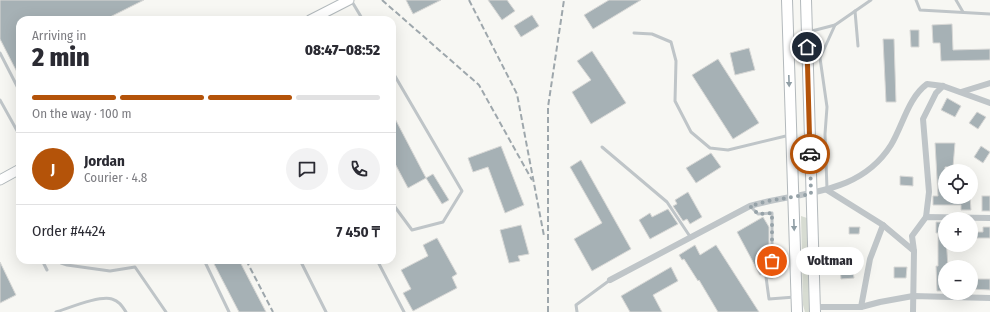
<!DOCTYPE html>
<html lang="en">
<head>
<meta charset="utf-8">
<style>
	:root { --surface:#fff; --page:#f2f2f3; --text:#2b2b33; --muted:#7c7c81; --line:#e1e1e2; --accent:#b45309 }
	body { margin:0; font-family:"Fira Sans Condensed",sans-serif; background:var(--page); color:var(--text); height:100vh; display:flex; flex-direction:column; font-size:15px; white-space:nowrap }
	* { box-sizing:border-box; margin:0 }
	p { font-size:13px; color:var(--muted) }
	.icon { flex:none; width:22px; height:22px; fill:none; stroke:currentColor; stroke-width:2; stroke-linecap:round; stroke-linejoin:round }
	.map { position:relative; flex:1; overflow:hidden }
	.details { position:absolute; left:16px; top:16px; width:380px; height:248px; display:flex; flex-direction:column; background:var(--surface); border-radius:12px; box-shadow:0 4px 16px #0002 }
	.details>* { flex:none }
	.tools { position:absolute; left:938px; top:164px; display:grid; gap:8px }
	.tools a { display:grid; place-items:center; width:40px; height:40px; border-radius:50%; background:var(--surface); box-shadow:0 4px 16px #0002; font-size:20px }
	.pin { position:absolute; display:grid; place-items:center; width:34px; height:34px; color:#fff; margin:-17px; border:2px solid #fff; border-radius:50%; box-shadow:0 1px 4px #0007 }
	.courier { position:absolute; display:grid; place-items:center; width:40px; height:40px; margin:-20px; border:3px solid #b45309; border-radius:50%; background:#fff; color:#222; box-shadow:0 1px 5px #0007 }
	.bubble { position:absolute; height:28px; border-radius:14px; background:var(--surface); box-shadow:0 4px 16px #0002; font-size:13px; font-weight:800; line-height:28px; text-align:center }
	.headline em { font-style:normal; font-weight:800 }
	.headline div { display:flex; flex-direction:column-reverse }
	.headline { display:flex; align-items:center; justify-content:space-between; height:68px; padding:0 16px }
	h1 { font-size:26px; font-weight:800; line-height:30px }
	.bar { display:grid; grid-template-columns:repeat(4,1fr); gap:6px 4px; align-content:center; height:48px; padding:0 16px }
	.bar i { height:5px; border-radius:3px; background:var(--line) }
	.bar .active { background:var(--accent) }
	.bar p { grid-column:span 4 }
	.line { display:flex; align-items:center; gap:10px; padding:0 16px; border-top:1px solid var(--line) }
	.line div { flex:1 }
	.round { display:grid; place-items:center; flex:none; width:42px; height:42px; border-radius:21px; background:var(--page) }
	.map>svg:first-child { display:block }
	.green { fill:#d7dcd2 }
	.building { fill:#a6b1b5; stroke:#d8d8d6 }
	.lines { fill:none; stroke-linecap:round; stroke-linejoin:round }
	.secondary-casing { stroke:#b2b9bc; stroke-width:11 }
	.primary-casing { stroke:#b3b9bc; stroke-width:12 }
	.lane { stroke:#bfc5c8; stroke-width:3 }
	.street { stroke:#bfc5c8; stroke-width:6 }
	.secondary { stroke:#fff; stroke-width:9 }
	.primary { stroke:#fff; stroke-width:10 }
	.rail { stroke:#9ea7ac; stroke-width:2; stroke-dasharray:6 3; stroke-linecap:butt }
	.oneway { fill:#909ea5 }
	.done { stroke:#96a2a8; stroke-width:4; stroke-dasharray:0 7.2 }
	.route { stroke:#b45309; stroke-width:5 }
</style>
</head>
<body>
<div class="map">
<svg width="990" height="312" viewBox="0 0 990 312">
	<rect width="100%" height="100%" fill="#f7f7f3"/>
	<!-- green -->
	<path class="green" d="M801,216L807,218L810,312H805L803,305Z"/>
	<!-- building -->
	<g class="building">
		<path d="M0,0H144L104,20H20V78L0,39Z"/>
		<path d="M406,0H441L413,14Z"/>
		<path d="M488,0H507L515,11L502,20Z"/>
		<path d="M609,0H641L593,29L584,15Z"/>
		<path d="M532,15L539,26L521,37L514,26Z"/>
		<path d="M952,24L953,50L990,49V60L941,61L940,43H933L932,25Z"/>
		<path d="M910,30H919V47H911Z"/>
		<path d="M883,39H894L896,102H886Z"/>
		<path d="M749,48L755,70L735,75L730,53Z"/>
		<path d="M592,51L626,103L591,124L572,92L591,80L577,61Z"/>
		<path d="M718,59L759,123L733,139L692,75Z"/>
		<path d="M947,98L961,106L955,117L941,110Z"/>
		<path d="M977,112L986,117L978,129L969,123Z"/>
		<path d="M392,113L426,178L408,188L392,158Z"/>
		<path d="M935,143H955L953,167H945V197H970L971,210H961V205H933V196H938Z"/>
		<path d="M501,146L524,205L505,213L488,167L473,172L468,158Z"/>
		<path d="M981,146L990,152L983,163L974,157Z"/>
		<path d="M711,153L721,167L696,183L686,168Z"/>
		<path d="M581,160L631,249L592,271L574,239L602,223L570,167Z"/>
		<path d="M433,174L449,200L442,204L426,178Z"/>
		<path d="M900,176L913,177V186L900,185Z"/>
		<path d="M688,192L702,217L690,224L687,219L683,221L673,206L677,204L675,200Z"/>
		<rect x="982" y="196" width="8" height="15"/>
		<path d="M668,209L678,224L650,239L639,220L650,213L652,217Z"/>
		<path d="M763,217L769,227V270L760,275L737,232Z"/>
		<path d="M936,222H945L948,267H945V291H937L936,266H938V233H936Z"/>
		<path d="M521,225L529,254L518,256L520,261L509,263L500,230Z"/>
		<path d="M849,227H860L859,234H849Z"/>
		<path d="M983,227H990V238H971V232H983Z"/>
		<path d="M437,238L457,274L452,277L457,288L413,311L403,293L411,289L401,270L428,256L423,245Z"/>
		<path d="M695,245L700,255L716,245L759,312H718L699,280L698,281L684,259L682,260L679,255Z"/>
		<path d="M212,260H239L266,312H239Z"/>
		<path d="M0,262L16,295L0,303Z"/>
		<path d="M671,267L678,281L653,295L662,312H630L621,296Z"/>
		<path d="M848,267V271H853L854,278L841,279L840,268Z"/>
		<path d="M894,267H907L906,278H894Z"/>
		<path d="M971,279H990V290L971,289Z"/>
	</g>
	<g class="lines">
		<!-- secondary casing -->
		<g class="secondary-casing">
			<g id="secondary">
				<path d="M310,20L349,0"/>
				<path d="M0,180L20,169"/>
			</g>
		</g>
		<!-- primary casing -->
		<g class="primary-casing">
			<g id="primary">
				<path d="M787,0L797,312"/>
				<path d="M806,0L815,312"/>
			</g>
		</g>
		<!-- lane -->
		<g class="lane">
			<path d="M351,0L363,20"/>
			<path d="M916,0L920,10L990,14"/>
			<path d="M956,0L963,12"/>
			<path d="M855,11L858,46"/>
			<path d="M808,32L835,25L871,0"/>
			<path d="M634,33L652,34L671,42L676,61L675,101L691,132L710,148L728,150L790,135"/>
			<path d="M0,53L20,92"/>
			<path d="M392,71L462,191L443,222L412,230L392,203"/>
			<path d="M0,100L20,136"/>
			<path d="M602,147L667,202L691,238"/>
			<path d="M827,189L825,134L827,107L820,58L835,25"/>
			<path d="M750,206L758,214L772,213V277H766L769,299L795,297"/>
			<path d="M42,260L47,270"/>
			<path d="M60,260L61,263L67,265L110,271L135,267L166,312"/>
			<path d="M204,260L229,312"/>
			<path d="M300,260L326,312"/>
			<path d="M377,260L404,312"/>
			<path d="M56,312C69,308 100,295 112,299C119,301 122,306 126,312"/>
			<path d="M577,312L576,305L610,280"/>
		</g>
		<!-- street -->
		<g class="street">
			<path d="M961,92L990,83"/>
			<path d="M827,190L883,225L914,251L913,312"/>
			<path d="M926,217L929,192L923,119L936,93L943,86"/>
			<path d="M914,251L912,236L926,217L990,218"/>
			<path d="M610,280L750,206C801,191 859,196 891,145C903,125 908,98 927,84L943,86L990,103"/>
			<path d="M815,307H861L880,302L913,296L990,298"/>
			<path d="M861,307L870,259L883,225"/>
		</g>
		<!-- secondary -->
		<use href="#secondary" class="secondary"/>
		<!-- primary -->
		<use href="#primary" class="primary"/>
		<!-- rail -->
		<g class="rail">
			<path d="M382,0L479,85L532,180"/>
			<path d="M469,0L517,94L544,236"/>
			<path d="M246,260L273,312"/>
			<path d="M548,312V107L564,0"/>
		</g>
	</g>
	<!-- one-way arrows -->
	<defs><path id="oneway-solid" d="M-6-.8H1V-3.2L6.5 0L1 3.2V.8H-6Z"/></defs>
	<g class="oneway">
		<use href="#oneway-solid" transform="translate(789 81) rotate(88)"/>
		<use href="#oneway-solid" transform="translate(794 225) rotate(88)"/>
	</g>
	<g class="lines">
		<!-- done -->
		<path class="done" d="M772,261V213L758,214L750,206L768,201L811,194L810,154"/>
		<!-- route -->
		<path class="route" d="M807,47L810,154"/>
	</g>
</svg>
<div class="tools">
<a><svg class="icon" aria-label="locate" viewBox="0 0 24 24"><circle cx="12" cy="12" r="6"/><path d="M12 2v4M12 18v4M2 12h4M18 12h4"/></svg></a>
<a>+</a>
<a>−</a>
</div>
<div class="pin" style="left:772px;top:261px;background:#ea580c"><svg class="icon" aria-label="bag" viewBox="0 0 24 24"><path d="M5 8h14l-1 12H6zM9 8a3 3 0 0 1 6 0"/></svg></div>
<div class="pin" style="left:807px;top:47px;background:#1f2937"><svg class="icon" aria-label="home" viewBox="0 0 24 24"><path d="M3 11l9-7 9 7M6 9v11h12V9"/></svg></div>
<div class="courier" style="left:810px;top:154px"><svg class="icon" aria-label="car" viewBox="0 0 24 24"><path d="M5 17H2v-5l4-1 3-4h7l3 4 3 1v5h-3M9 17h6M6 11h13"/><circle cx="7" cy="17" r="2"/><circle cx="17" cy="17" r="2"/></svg></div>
<div class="bubble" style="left:796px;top:247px;width:68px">Voltman</div>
<section class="details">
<div class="headline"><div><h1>2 min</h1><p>Arriving in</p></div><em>08:47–08:52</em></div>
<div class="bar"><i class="active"></i><i class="active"></i><i class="active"></i><i></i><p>On the way · 100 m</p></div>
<div class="line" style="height:72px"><b class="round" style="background:var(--accent);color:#fff">J</b><div><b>Jordan</b><p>Courier · 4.8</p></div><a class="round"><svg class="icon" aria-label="chat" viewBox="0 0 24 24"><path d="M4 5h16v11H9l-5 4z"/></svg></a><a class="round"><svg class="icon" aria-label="phone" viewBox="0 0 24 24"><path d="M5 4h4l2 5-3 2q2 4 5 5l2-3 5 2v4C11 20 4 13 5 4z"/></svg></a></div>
<div class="line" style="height:52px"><div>Order #4424</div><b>7 450 ₸</b></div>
</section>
</div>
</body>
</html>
